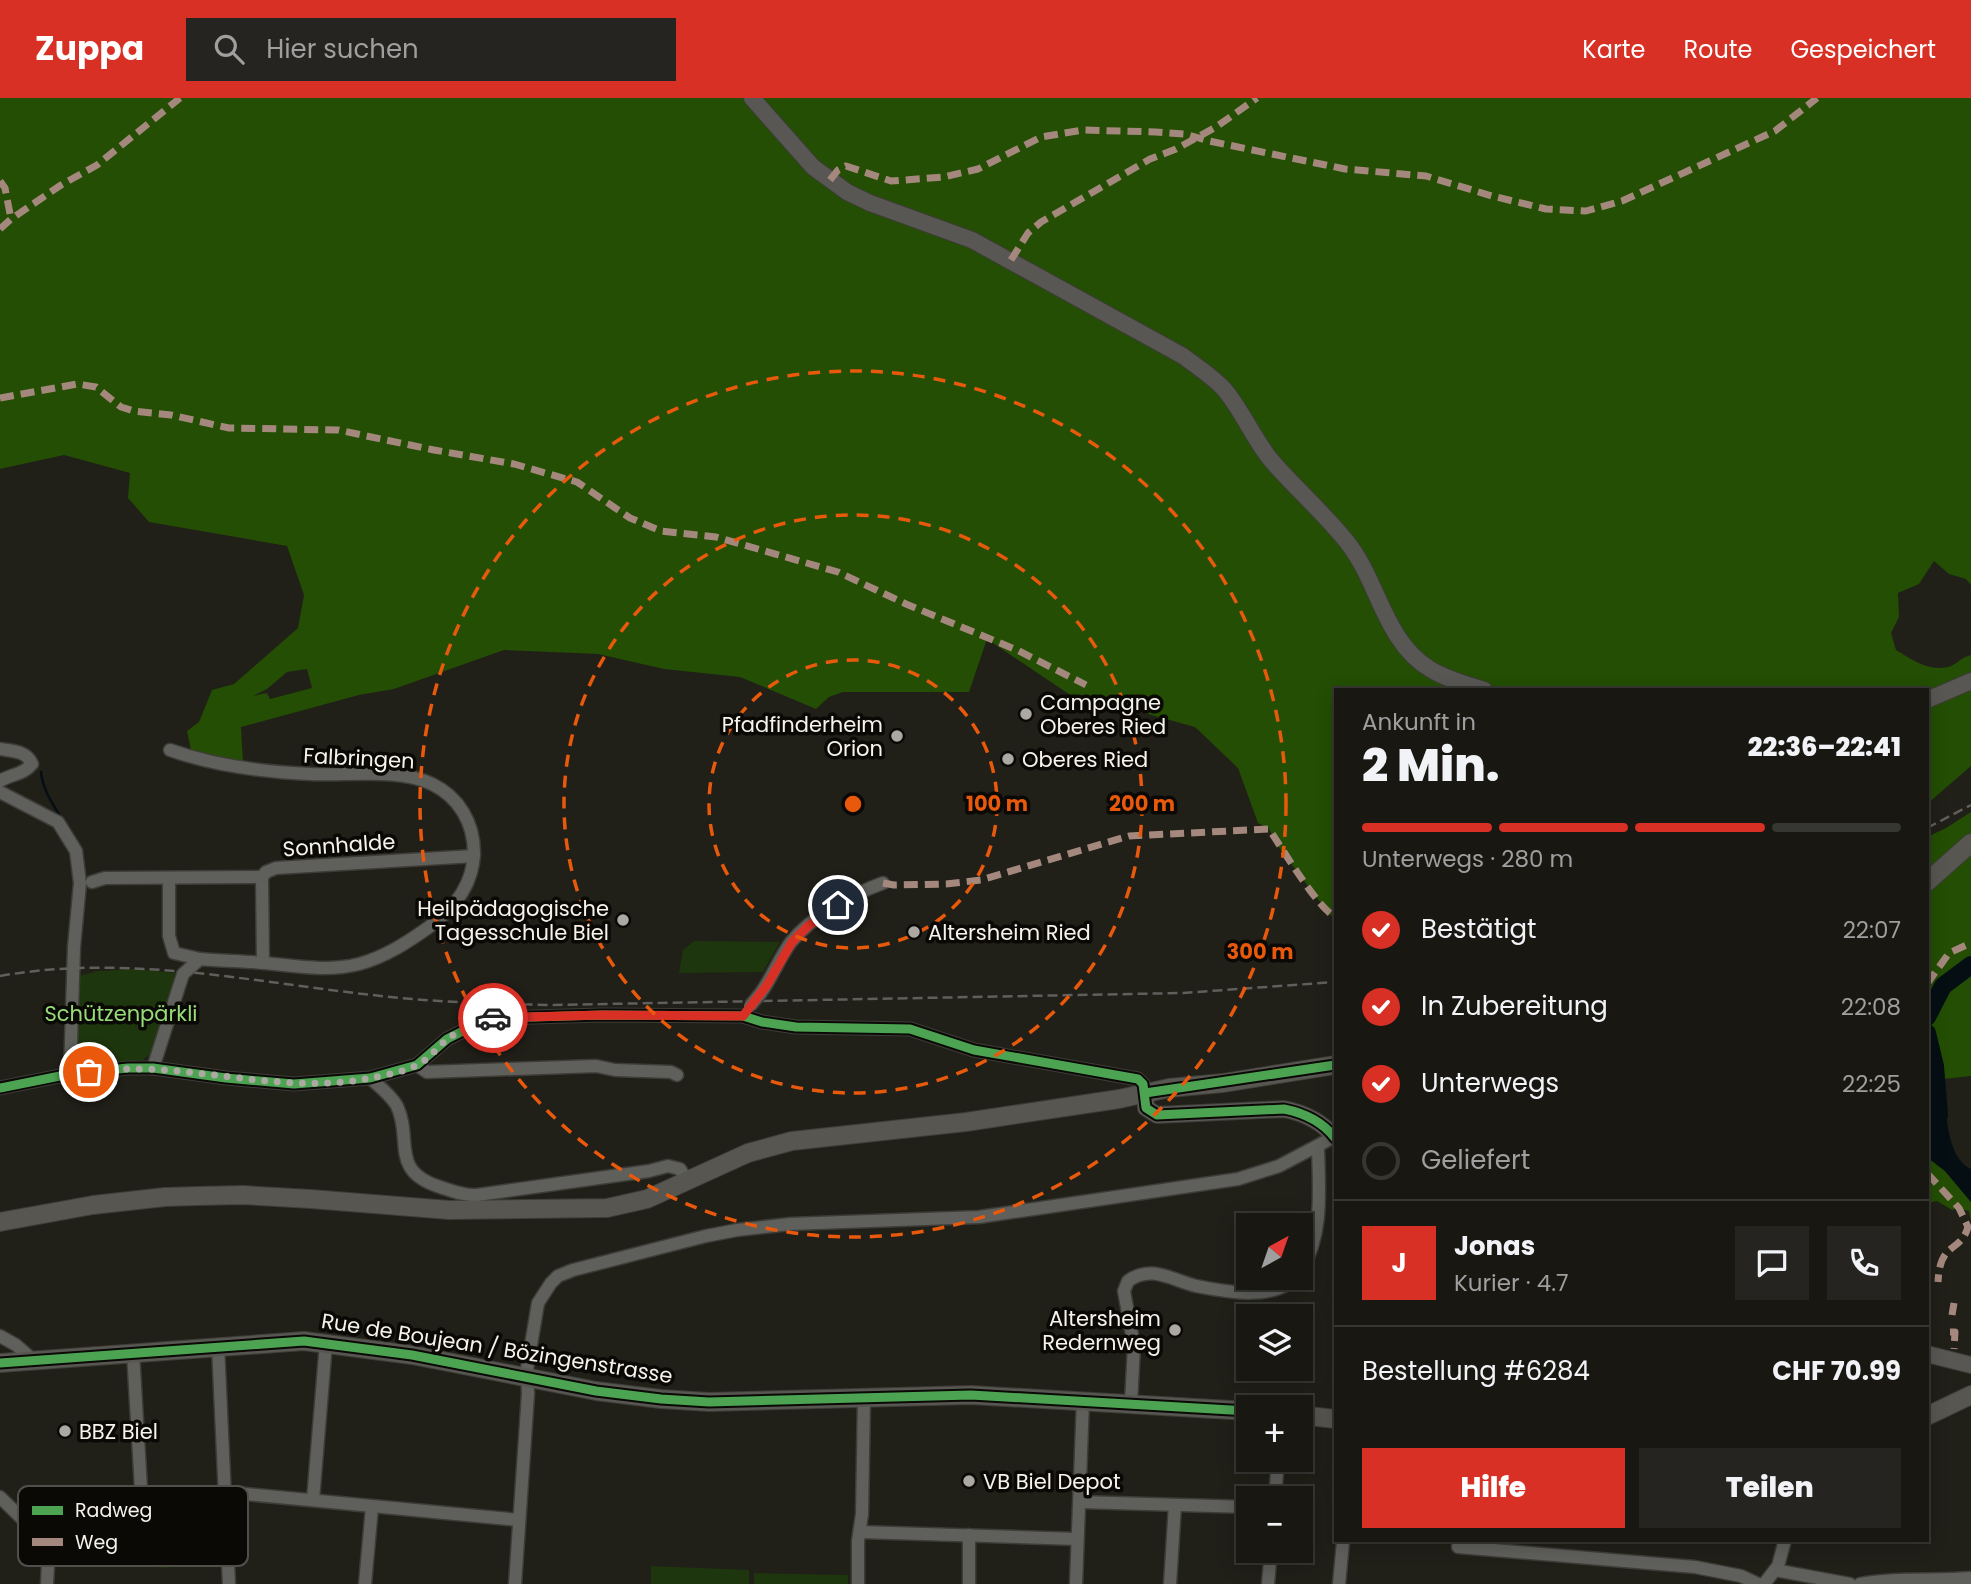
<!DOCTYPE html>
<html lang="de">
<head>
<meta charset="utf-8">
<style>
	:root { --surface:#181712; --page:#252420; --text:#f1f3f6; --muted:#9f9f9f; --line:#363632; --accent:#d93025 }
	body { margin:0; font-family:Poppins,sans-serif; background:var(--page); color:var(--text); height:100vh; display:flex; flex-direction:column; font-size:26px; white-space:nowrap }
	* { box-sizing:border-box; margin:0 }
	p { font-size:23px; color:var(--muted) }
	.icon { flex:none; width:38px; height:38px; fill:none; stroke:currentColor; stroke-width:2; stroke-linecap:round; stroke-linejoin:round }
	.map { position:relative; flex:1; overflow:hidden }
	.side { position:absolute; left:1334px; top:590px; width:595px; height:854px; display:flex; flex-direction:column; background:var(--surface); border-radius:0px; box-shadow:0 4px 18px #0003,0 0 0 2px var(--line) }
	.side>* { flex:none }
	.needle { width:46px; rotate:40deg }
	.fabs { position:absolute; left:1236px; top:1115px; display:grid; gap:14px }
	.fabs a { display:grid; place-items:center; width:77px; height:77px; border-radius:0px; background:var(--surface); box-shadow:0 4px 18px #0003,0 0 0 2px var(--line); font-size:35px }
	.pin { position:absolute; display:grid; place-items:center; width:60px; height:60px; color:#fff; margin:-30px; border:4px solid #fff; border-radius:50%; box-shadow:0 2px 7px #0007 }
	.courier { position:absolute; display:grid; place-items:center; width:70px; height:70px; margin:-35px; border:5px solid #d93025; border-radius:50%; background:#fff; color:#222; box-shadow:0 2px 9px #0007 }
	.headline em { font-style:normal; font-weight:800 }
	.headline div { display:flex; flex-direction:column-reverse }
	.headline { display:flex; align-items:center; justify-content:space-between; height:119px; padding:0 28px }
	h1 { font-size:46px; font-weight:800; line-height:52px }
	.bar { display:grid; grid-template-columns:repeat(4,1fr); gap:10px 7px; align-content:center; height:84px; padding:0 28px }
	.bar i { height:9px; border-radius:5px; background:var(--line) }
	.bar .selected { background:var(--accent) }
	.bar p { grid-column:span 4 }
	.line { display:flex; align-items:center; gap:18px; padding:0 28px; border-top:2px solid var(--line) }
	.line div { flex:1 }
	.round { display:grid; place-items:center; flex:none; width:74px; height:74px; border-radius:0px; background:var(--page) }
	ol { padding:0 28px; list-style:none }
	li { display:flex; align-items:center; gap:21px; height:77px }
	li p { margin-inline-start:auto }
	li .icon { padding:7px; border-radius:50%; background:var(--accent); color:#fff; stroke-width:4 }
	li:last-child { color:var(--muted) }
	li i { width:38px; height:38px; border:4px solid var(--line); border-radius:50% }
	.button { display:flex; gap:14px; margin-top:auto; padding:14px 28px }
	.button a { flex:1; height:80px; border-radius:0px; background:var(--accent); color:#fff; font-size:28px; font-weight:800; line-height:80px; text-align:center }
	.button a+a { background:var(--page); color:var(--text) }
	header { display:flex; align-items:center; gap:42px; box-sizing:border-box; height:98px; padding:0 35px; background:var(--accent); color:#fff }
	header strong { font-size:33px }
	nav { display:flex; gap:38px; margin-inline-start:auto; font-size:24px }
	.search { width:490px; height:63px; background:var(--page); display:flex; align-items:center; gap:18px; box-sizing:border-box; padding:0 24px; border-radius:0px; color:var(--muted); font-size:26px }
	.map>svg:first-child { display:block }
	.green { fill:#1d360d }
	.forest { fill:#234e03; fill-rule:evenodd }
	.water { fill:#050f13 }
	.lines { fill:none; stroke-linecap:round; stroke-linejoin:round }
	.stream { stroke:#050f13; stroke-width:2.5 }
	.river { stroke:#050f13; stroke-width:18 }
	.street-casing { stroke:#3d3c37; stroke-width:15 }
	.secondary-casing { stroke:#3d3c37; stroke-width:18 }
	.primary-casing { stroke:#3d3c37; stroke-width:20 }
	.street { stroke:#5f5f5c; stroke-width:12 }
	.secondary { stroke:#585754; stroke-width:16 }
	.primary { stroke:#575651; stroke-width:18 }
	.rail { stroke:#605f5b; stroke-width:2.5; stroke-dasharray:10 5; stroke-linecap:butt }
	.street-bridge-casing { stroke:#3d3c37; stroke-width:15; stroke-linecap:butt }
	.street-bridge { stroke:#5f5f5c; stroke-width:12 }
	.quiet { stroke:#a5887d; stroke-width:7; stroke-dasharray:14 7; stroke-linecap:butt }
	.cycleway-casing { stroke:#0b0906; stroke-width:13 }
	.cycleway { stroke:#4ca352; stroke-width:9 }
	.done { stroke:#aba9a2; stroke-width:7; stroke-dasharray:0 12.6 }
	.route { stroke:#d93025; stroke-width:9 }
	.ring { fill:none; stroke:#e8590c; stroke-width:3.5; stroke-dasharray:12 9 }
	.poi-dot { fill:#aba9a2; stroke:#0b0906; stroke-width:2.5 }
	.labels { text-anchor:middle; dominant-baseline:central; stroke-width:7; stroke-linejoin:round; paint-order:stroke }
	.poi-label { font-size:21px; fill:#f6f3ec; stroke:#0b0906; text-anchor:start }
	.street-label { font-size:21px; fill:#f6f3ec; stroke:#0b0906 }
	.park-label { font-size:21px; fill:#97dc77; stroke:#0b0906 }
	.key { fill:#0b0906; stroke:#524f4b; stroke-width:2 }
	.key-label { font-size:19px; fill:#f6f3ec }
	.centre { fill:#e8590c; stroke:#0b0906; stroke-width:3.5 }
	.ring-label { font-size:21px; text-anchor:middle; font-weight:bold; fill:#e8590c; stroke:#0b0906; stroke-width:7; stroke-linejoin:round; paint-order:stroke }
</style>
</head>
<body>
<header>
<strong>Zuppa</strong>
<div class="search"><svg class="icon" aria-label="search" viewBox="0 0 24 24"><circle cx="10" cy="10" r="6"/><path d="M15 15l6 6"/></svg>Hier suchen</div>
<nav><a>Karte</a><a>Route</a><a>Gespeichert</a></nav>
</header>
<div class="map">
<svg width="1971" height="1486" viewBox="0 0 1971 1486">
	<rect width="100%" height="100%" fill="#201f18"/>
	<!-- green -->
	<g class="green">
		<path d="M694,843L780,844L763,874L679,875L683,852Z"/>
		<path d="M135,871L175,875L158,949L143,962L77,968L78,878L98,873Z"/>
		<path d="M208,1440L209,1467L159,1470L157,1442Z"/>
		<path d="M651,1468L749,1472V1486H651Z"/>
		<path d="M754,1475L848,1477V1486H754Z"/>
	</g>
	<!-- forest -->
	<g class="forest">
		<path d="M0,0H1971V487L1966,481L1949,476L1934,463L1919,486L1898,495L1899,519L1891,535L1896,552C1913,562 1930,575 1951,568C1958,565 1960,560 1971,557V668L1927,706V592H1335V818L1330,817L1314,796L1278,748L1269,731L1258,725L1238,670L1195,629L1144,615L1085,607L987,541L969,594H843L829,599L816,611L740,579L664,571L598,556L504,552L394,591L359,597L241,629L243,664L191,652L187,633L199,624L212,592L234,586L298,530L304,497L287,448L149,424L128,400L130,375L64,357L0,371ZM307,571L312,590L270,601L267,595L253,598L267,591L287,574Z"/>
		<path d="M1971,714V738L1927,775V739L1946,730Z"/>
		<path d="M1971,755V978L1943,981L1927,1017V796Z"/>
		<path d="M1927,1044L1928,1060L1945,1073L1971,1104V1123L1969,1113L1957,1110L1952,1112L1937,1103L1927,1105Z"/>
	</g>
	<!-- water -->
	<path class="water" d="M1943,981C1946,1007 1945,1060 1971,1071V1104L1945,1073L1928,1060L1927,1017Z"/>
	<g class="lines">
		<!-- stream -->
		<path class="stream" d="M41,674C43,692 52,705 62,721"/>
		<!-- river -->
		<g class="river">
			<path d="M1927,919L1943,888L1971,867"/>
			<path d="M1927,935L1935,968L1939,1017"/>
		</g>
		<!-- street casing -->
		<g class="street-casing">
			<g id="street">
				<path d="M0,651C13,653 27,653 32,666C23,677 11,676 0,683"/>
				<path d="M0,694L58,724L76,753L80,785L74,849L70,976"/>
				<path d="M262,779L263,865"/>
				<path d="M169,781V838L174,855L200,861"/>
				<path d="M92,784L105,780L262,779L266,774L276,770L474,758"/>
				<path d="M760,896C772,880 779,860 791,844C812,818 853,796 883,785"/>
				<path d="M417,967L427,974L596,968L615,972L671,974L677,977"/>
				<path d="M153,970L183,876L200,861C222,863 243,863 264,865C296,868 327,874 359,866C385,859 408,844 429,829C455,810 473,787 474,755C474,725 459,699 432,686C399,670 347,678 311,676C264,674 215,668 170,652"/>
				<path d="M370,980C379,988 391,997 397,1008C413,1042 389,1073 440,1089C452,1093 464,1098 477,1097L649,1073L668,1068L680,1071L687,1083"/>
				<path d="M0,990L70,976L128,970H153L226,980L294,986L370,980L417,967L447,941L483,923L496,920L602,917L743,918L762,924L796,929L910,931L974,952L1138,981L1143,986L1145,995"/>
				<path d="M1300,1175C1324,1136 1319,1093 1318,1048"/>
				<path d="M0,1238L16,1247L33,1262"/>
				<path d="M218,1248L229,1486"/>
				<path d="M133,1254L141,1391L146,1397L224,1394L519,1422"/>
				<path d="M1131,1305L1134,1248L1124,1193L1128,1183C1151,1166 1172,1182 1196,1188C1228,1194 1270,1203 1297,1180"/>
				<path d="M0,1399L49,1447L47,1486"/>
				<path d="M1275,1400L1278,1362"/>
				<path d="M313,1402L326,1245"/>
				<path d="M1080,1404L1248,1409"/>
				<path d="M860,1434L1077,1441"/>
				<path d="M1459,1442L1458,1449L1695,1469L1741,1478L1758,1486"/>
				<path d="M1775,1472L1850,1486"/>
				<path d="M365,1486L372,1409"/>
				<path d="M515,1486L528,1296L527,1271L538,1205L551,1185L558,1178L573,1172L706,1138L737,1132L790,1126L979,1119L1238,1081L1279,1068L1334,1039"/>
				<path d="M858,1486V1443L862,1416L864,1300"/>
				<path d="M969,1486V1437"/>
				<path d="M1076,1486L1083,1302"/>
				<path d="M1170,1486L1175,1407"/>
				<path d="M1268,1486L1271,1452"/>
				<path d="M1339,1486L1343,1444"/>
				<path d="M1764,1486L1778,1468L1785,1442"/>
				<path d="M1860,1486C1896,1479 1933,1483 1970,1480"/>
			</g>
		</g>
		<!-- secondary casing -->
		<g class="secondary-casing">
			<g id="secondary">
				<path d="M752,0L813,69L847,94L870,105L972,142L1183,258C1196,268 1212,278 1224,291C1242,312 1253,340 1271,362C1295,390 1324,415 1347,444C1379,484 1384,543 1430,571C1446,581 1465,586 1484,592"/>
				<path d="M1927,602L1971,583"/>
				<path d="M1145,995L1146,1010L1157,1017L1284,1011C1304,1015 1322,1023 1335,1040"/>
				<path d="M1927,1256L1971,1267"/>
			</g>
		</g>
		<!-- primary casing -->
		<g class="primary-casing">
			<g id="primary">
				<path d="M1927,784L1971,745"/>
				<path d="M0,1124L93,1107L165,1099L197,1098L243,1097L311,1101L449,1112L607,1110L647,1101L748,1055L792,1043L966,1024L1119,1001L1169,990L1223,985L1335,967"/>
				<path d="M0,1265L304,1243L412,1257L596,1293L661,1301L709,1304L971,1297L1248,1313"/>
				<path d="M1300,1317L1335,1321"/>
				<path d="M1927,1318L1971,1297"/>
			</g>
		</g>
		<!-- street -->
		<use href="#street" class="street"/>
		<!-- secondary -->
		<use href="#secondary" class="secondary"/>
		<!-- primary -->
		<use href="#primary" class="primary"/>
		<!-- rail -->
		<g class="rail">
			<path d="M1927,730L1971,707"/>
			<path d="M0,878C125,856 247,883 372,897C432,904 492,906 553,907L1183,895L1335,884"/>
		</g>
		<!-- street-bridge casing -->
		<g class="street-bridge-casing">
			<path id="street-bridge" d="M750,908L760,896"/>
		</g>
		<!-- street-bridge -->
		<use href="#street-bridge" class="street-bridge"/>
		<!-- quiet -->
		<g class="quiet">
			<path d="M830,82L838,72L846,68L891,83L944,79L978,71L1041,39L1083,32L1156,34L1185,36L1209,43L1345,71L1426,78L1492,98L1546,111L1586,113L1622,103L1775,33L1817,0"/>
			<path d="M0,83L5,90L11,121"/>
			<path d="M0,131L11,121L61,87L97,67L180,0"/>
			<path d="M1011,162L1028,135L1041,124L1150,61L1176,51L1216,29L1257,0"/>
			<path d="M0,300L77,286L96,289L121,309L134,313L171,317L229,330L338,332L434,352L514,366L577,384L630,420L661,433L716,439L838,474L906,506L1017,552L1086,587"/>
			<path d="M883,785L894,787L946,786L981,782L1129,738L1269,731C1280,747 1320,814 1335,818"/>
			<path d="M1927,886L1949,855L1971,845"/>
			<path d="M1927,1075L1959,1110L1968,1129C1960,1156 1940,1142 1938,1184"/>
			<path d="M1952,1217L1954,1205"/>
			<path d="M1950,1234H1955L1954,1251"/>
		</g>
		<!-- cycleway casing -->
		<g class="cycleway-casing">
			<g id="cycleway">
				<path d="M0,990L70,976L128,970H153L226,980L294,986L370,980L417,967L447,941L483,923L496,920L602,917L743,918L762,924L796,929L910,931L974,952L1138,981L1143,986L1146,1010L1157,1017L1284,1011C1304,1015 1322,1023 1335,1040"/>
				<path d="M1145,995L1335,967"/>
				<path d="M0,1265L304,1243L412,1257L596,1293L661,1301L709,1304L971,1297L1248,1313"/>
			</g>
		</g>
		<!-- cycleway -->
		<use href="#cycleway" class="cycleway"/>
	</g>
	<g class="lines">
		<!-- done -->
		<path class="done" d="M89,974C183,960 275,999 371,980C385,977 404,974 417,967C428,962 436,951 445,943C458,932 477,924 493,920"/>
		<!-- route -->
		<path class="route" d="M493,920L602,917L743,918L767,887L792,844L808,828L838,807"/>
	</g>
	<!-- distance rings -->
	<g class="ring">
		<circle cx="853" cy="706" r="144"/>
		<circle cx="853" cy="706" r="289"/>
		<circle cx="853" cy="706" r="433"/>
	</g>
	<!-- markers -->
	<g class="poi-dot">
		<circle cx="1026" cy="616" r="7"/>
		<circle cx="897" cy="638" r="7"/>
		<circle cx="1008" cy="661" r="7"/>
		<circle cx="623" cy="822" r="7"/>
		<circle cx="914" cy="834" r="7"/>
		<circle cx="1175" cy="1232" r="7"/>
		<circle cx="65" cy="1333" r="7"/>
		<circle cx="969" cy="1383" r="7"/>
	</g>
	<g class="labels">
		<!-- poi labels -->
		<g class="poi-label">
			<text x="1040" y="604">Campagne<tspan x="1040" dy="24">Oberes Ried</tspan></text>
			<text x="883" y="626" text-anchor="end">Pfadfinderheim<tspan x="883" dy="24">Orion</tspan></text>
			<text x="1022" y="661">Oberes Ried</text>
			<text x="609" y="810" text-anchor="end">Heilpädagogische<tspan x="609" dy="24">Tagesschule Biel</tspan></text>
			<text x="928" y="834">Altersheim Ried</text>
			<text x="1161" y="1220" text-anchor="end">Altersheim<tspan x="1161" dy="24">Redernweg</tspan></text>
			<text x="79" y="1333">BBZ Biel</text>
			<text x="983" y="1383">VB Biel Depot</text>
		</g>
		<!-- street labels -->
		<g class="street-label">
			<text transform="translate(359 660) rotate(3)">Falbringen</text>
			<text transform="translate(339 747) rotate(-4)">Sonnhalde</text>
			<text transform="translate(497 1250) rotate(9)">Rue de Boujean / Bözingenstrasse</text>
		</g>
		<!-- park labels -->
		<g class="park-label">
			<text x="121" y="915">Schützenpärkli</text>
		</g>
	</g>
	<!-- legend -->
	<rect x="18" y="1388" width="230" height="80" rx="10" class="key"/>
	<rect x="32" y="1408" width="31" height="9" fill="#4ca352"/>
	<rect x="32" y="1440" width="31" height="8" fill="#a5887d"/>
	<g class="key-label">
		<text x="75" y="1419">Radweg</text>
		<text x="75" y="1451">Weg</text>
	</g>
	<circle cx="853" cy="706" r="10" class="centre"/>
	<g class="ring-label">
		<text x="997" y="713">100 m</text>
		<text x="1142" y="713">200 m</text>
		<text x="1260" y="861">300 m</text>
	</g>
</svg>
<div class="fabs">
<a><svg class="needle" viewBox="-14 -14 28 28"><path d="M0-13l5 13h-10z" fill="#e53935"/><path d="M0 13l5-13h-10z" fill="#9f9f9f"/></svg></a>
<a><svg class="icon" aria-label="layers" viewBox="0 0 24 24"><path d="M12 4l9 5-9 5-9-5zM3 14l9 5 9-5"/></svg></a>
<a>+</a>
<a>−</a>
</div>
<div class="pin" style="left:89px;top:974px;background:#ea580c"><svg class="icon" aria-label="bag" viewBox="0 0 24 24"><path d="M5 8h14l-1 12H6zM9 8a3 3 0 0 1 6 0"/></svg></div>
<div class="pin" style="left:838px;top:807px;background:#1f2937"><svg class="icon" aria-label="home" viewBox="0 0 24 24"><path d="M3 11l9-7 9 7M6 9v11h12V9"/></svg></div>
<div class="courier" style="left:493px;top:920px"><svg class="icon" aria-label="car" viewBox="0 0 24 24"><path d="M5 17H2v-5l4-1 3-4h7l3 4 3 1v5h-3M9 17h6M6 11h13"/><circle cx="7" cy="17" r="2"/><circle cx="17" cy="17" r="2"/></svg></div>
<section class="side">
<div class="headline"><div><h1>2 Min.</h1><p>Ankunft in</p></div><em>22:36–22:41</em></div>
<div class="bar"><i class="selected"></i><i class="selected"></i><i class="selected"></i><i></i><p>Unterwegs · 280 m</p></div>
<ol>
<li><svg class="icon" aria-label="check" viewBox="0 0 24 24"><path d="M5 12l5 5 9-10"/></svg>Bestätigt<p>22:07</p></li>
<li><svg class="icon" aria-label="check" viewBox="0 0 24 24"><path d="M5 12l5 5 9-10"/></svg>In Zubereitung<p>22:08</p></li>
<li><svg class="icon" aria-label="check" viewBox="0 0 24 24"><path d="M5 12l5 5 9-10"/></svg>Unterwegs<p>22:25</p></li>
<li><i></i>Geliefert</li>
</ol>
<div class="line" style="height:126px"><b class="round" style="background:var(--accent);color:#fff">J</b><div><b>Jonas</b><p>Kurier · 4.7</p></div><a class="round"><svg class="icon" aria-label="chat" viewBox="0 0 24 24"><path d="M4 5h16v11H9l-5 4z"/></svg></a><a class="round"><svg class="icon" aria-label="phone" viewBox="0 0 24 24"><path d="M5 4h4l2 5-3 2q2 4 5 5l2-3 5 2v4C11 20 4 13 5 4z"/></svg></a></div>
<div class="line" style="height:91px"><div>Bestellung #6284</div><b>CHF 70.99</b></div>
<div class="button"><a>Hilfe</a><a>Teilen</a></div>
</section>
</div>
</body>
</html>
